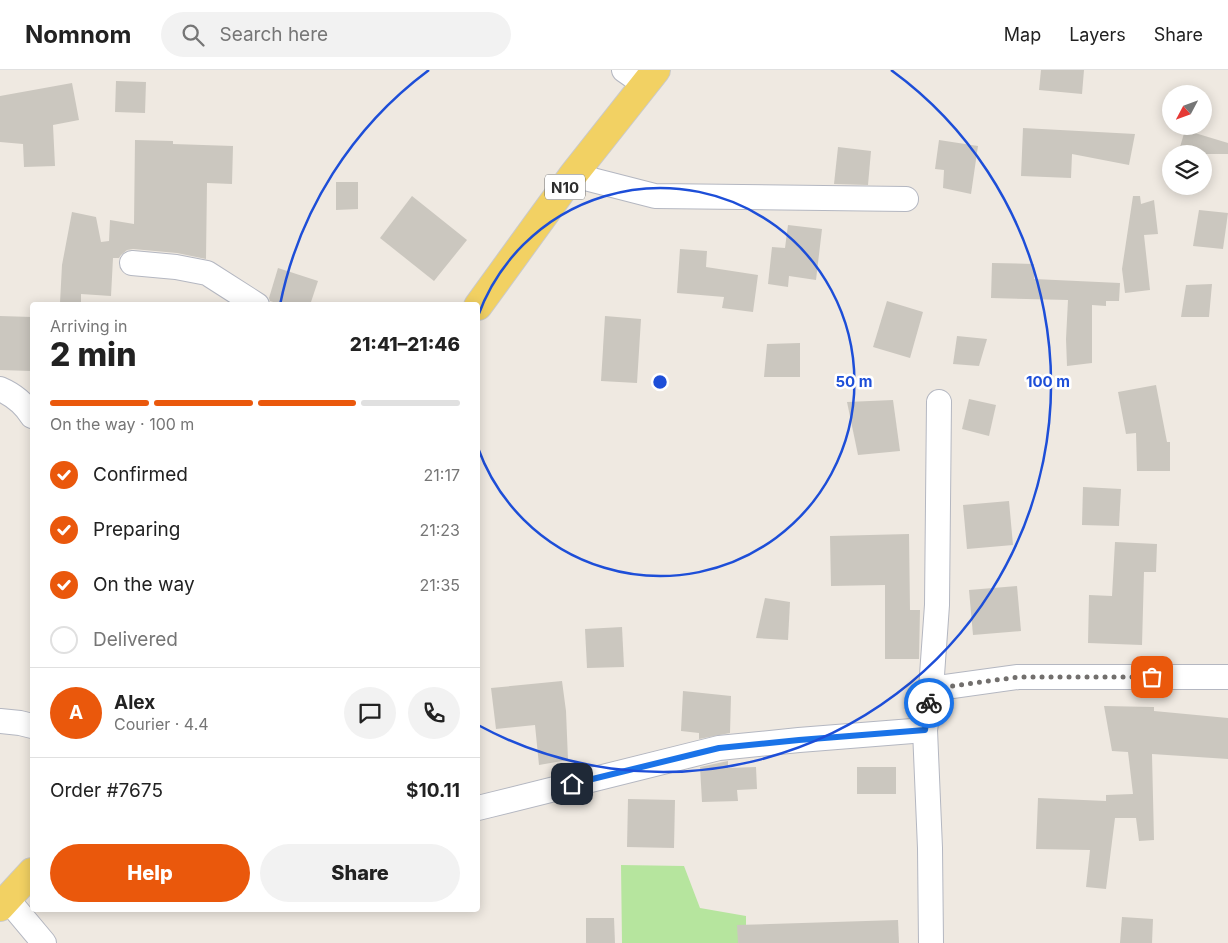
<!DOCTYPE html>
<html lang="en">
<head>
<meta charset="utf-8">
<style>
	:root { --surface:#fff; --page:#f2f2f2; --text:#222; --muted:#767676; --line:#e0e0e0; --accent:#ea580c }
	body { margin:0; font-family:Inter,sans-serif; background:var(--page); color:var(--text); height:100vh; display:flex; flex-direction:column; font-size:19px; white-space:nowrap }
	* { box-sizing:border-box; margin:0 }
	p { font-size:16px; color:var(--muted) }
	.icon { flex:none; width:28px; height:28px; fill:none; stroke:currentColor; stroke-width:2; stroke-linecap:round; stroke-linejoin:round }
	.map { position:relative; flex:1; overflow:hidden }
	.sheet { position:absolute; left:30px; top:232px; width:450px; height:610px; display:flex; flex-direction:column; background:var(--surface); border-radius:5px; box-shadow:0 2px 12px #0003 }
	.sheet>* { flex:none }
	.needle { width:32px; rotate:229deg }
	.controls { position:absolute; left:1162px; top:15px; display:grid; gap:10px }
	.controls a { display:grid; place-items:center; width:50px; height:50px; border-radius:50%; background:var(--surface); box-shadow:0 2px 12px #0003; font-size:25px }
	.pin { position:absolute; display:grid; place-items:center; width:42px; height:42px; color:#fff; margin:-21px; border-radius:10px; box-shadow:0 2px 8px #0006 }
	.courier { position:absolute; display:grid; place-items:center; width:50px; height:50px; margin:-25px; border:4px solid #1a73e8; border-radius:50%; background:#fff; color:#222; box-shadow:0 1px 6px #0007 }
	.summary em { font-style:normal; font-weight:800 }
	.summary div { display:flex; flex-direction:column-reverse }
	.summary { display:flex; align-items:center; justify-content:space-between; height:85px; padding:0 20px }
	h1 { font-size:32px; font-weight:800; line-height:38px }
	.bar { display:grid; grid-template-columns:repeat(4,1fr); gap:8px 5px; align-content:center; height:60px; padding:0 20px }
	.bar i { height:6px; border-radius:4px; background:var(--line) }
	.bar .active { background:var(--accent) }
	.bar p { grid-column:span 4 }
	.line { display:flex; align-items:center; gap:12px; padding:0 20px; border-top:1px solid var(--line) }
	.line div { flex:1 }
	.round { display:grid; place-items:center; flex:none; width:52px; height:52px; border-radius:26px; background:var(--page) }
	ol { padding:0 20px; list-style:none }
	li { display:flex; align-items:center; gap:15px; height:55px }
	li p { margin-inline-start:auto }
	li .icon { padding:5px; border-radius:50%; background:var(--accent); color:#fff; stroke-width:4 }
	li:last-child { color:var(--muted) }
	li i { width:28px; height:28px; border:2px solid var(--line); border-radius:50% }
	.cta { display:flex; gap:10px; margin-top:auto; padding:10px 20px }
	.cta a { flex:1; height:58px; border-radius:30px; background:var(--accent); color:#fff; font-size:20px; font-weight:800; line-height:58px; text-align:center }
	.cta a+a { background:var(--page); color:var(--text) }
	header { display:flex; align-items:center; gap:30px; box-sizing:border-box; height:70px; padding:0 25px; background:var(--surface); border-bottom:1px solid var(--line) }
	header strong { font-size:24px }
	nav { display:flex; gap:28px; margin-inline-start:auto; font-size:18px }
	.search { width:350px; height:45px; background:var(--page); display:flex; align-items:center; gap:12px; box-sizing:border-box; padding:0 18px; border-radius:28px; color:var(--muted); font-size:19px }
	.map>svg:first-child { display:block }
	.green { fill:#b6e59e }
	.building { fill:#cbc7bf }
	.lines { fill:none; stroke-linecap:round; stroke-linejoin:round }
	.minor-casing { stroke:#b4b7c1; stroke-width:26 }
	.primary-casing { stroke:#c9c9c9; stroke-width:30 }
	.minor { stroke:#fff; stroke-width:24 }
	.primary { stroke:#f2d163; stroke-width:28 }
	.done { stroke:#726f6d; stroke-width:5; stroke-dasharray:0 9 }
	.route { stroke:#1a73e8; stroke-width:6 }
	.ring { fill:none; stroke:#1d4ed8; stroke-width:2.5 }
	.labels { text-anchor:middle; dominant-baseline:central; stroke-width:5; stroke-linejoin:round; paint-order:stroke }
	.shield { fill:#fff; stroke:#6d6d6d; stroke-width:1 }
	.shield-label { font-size:15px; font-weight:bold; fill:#2e2e2e }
	.centre { fill:#1d4ed8; stroke:#fff; stroke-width:2.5 }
	.ring-label { font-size:15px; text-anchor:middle; font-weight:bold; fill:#1d4ed8; stroke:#fff; stroke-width:5; stroke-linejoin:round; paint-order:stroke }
</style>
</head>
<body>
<header>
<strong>Nomnom</strong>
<div class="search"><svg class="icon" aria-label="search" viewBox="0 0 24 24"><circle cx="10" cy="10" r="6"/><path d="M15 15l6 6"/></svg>Search here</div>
<nav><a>Map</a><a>Layers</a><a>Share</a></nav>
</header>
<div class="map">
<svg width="1228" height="873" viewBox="0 0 1228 873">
	<rect width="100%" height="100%" fill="#efe9e1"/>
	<!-- green -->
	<path class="green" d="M621,795L684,796L700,838L746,846V873H622Z"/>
	<!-- building -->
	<g class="building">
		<path d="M1041,0H1084L1082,24L1039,20Z"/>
		<path d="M116,11L146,12L145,43L115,42Z"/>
		<path d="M72,13L79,50L53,55L55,96L24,97L23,74L0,72V26Z"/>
		<path d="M1023,58L1135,64L1129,95L1072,84L1071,108L1021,106Z"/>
		<path d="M1185,60L1228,73V84H1178Z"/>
		<path d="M135,70L173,71V74L233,76L232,114L207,113L206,189L177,183L133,179L127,180L121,185L119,188H113L111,226L81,224V234L60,233L62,195L72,142L96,147L101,172L109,171L110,150L134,154Z"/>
		<path d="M939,70L978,76L971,124L943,118L944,100L935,99Z"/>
		<path d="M838,77L871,81L868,115L834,114Z"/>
		<path d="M336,112H358V139L336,140Z"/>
		<path d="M412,126L467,170L434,211L380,168Z"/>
		<path d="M1133,126H1140L1141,134L1154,130L1158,164L1144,165L1150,220L1125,223L1122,199Z"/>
		<path d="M1199,140L1228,143L1223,179L1193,176Z"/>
		<path d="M788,155L822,159L816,210L789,206L788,217L768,214L772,177L785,178Z"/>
		<path d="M680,179L707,181L706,197L758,205L753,242L722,238L724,227L677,223Z"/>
		<path d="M992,193L1034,194V209L1120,213L1119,231H1106V236L1092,235V293L1067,296L1066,269L1068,230L991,228Z"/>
		<path d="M278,198L318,211L310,235H283L270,231L269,228Z"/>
		<path d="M1212,214L1209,247H1181L1186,215Z"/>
		<path d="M887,231L923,242L910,288L873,277Z"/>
		<path d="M0,246L32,247L31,301L0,300Z"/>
		<path d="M605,246L641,249L637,313L601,311Z"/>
		<path d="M957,266L987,269L979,296L953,294Z"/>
		<path d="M800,273V307H764L767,274Z"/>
		<path d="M1156,315L1167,372H1170V401H1137L1136,363L1126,364L1118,322Z"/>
		<path d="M969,329L996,335L989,366L962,359Z"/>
		<path d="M893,330L900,381L858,385L847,332Z"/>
		<path d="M1083,417L1121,419L1119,456L1082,455Z"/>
		<path d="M1009,431L1013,475L967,479L963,435Z"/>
		<path d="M909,464L910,540H920L919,589H885V515L831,516L830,466Z"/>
		<path d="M1115,472L1157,474L1156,502H1144L1142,575L1088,573L1089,525L1112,526Z"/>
		<path d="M1017,516L1021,561L973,565L969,520Z"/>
		<path d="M765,528L790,532L788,570L756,568Z"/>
		<path d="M622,557L624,597L587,598L585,559Z"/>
		<path d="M562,611L566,641L568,690L539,695L535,655L496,659L491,618Z"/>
		<path d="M683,621L731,626L730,663L699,669V663L681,661Z"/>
		<path d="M1104,636L1154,637V641L1228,648V689L1152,684L1154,770L1139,771L1136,748H1115L1106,819L1086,817L1090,780L1036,779L1038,728L1106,731V725L1133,724L1128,682L1112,681Z"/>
		<path d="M728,691V698L756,697L757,719L737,720L738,731L702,732L700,697Z"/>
		<rect x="857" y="697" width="39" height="27"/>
		<path d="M628,729L675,730L674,778L627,777Z"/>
		<path d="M1122,847L1153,849L1152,873H1120Z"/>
		<path d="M586,848H614L615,873H586Z"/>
		<path d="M898,850L899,873H738L737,855Z"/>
	</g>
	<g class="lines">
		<!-- minor casing -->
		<g class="minor-casing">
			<g id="minor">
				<path d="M624,0L644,14"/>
				<path d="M573,105L655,126L906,129"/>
				<path d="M132,193L176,197L207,203L257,235"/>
				<path d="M0,319C14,325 24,333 32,346"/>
				<path d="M931,619L1018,607H1228"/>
				<path d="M0,651L20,653L32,656"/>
				<path d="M478,738L719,678L799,670L925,660"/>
				<path d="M8,830L44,873"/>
				<path d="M931,873L930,778L925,660L931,619L937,535L939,332"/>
			</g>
		</g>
		<!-- primary casing -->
		<g class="primary-casing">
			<g id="primary">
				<path d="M478,236L573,105L656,0"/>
				<path d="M0,837L32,802"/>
			</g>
		</g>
		<!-- minor -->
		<use href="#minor" class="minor"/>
		<!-- primary -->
		<use href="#primary" class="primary"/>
	</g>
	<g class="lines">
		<!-- done -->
		<path class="done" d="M929,633L931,619L1018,607H1152"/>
		<!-- route -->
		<path class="route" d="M572,714L719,678L799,670L925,660L929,633"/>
	</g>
	<!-- distance rings -->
	<g class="ring">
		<path d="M478 246A194 194 0 1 1 478 378"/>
		<path d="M280 235A388 388 0 0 1 429 0M891 0A388 388 0 0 1 478 655"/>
	</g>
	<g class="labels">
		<!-- shield labels -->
		<rect class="shield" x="545" y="104.5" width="40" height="25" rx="4"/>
		<g class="shield-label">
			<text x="565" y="117">N10</text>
		</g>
	</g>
	<circle cx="660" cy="312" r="8" class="centre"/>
	<g class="ring-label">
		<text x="854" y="317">50 m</text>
		<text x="1048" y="317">100 m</text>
	</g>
</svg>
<div class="controls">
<a><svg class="needle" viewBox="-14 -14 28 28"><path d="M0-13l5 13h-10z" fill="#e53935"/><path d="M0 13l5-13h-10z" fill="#767676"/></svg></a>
<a><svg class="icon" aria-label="layers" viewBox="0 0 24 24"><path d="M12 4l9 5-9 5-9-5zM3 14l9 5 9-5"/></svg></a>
</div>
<div class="pin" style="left:1152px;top:607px;background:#ea580c"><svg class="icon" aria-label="bag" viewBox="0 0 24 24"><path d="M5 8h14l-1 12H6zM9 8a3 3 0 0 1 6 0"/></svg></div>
<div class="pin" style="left:572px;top:714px;background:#1f2937"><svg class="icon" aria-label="home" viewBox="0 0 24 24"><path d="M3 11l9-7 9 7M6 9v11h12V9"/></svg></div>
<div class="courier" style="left:929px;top:633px"><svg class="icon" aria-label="bike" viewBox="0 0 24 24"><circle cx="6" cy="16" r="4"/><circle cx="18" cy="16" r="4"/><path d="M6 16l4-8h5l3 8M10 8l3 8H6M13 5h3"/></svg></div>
<section class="sheet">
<div class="summary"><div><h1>2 min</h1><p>Arriving in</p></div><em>21:41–21:46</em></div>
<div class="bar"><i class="active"></i><i class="active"></i><i class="active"></i><i></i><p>On the way · 100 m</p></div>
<ol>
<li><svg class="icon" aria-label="check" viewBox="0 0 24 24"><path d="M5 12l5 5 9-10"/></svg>Confirmed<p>21:17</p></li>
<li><svg class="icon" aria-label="check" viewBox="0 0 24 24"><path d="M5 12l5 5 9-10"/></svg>Preparing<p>21:23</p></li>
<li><svg class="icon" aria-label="check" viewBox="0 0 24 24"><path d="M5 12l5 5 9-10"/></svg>On the way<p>21:35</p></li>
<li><i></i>Delivered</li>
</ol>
<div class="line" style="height:90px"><b class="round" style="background:var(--accent);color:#fff">A</b><div><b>Alex</b><p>Courier · 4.4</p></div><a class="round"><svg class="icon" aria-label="chat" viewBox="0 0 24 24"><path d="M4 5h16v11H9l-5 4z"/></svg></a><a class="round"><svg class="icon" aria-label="phone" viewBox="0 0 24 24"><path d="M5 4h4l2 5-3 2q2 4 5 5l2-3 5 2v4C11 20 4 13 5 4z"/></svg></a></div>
<div class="line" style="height:65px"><div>Order #7675</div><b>$10.11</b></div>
<div class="cta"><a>Help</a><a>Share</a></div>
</section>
</div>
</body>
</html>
